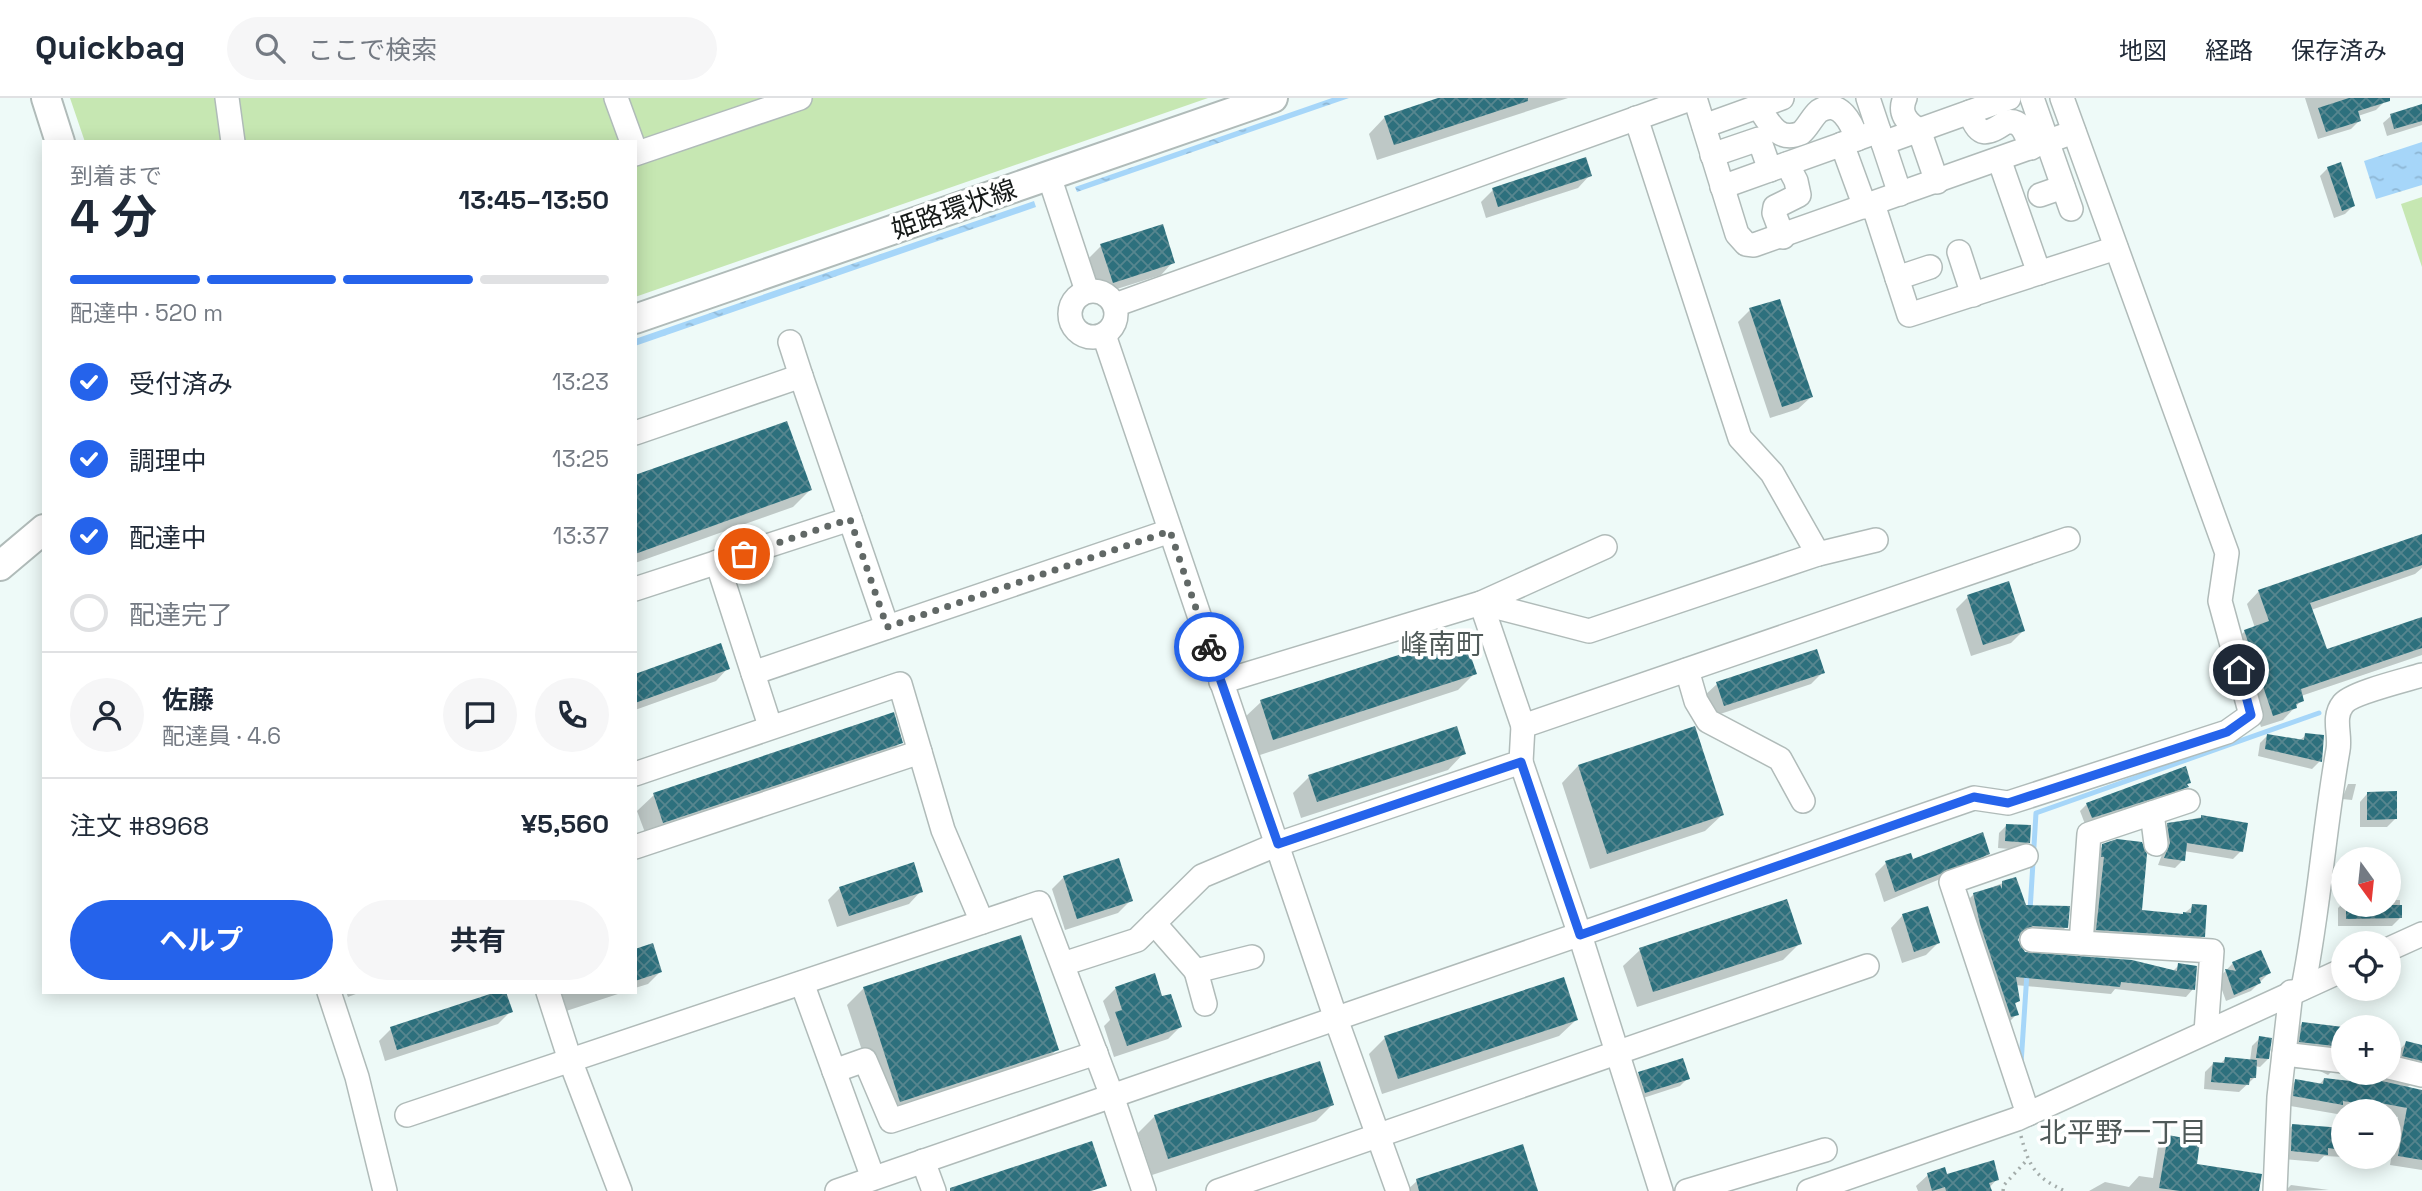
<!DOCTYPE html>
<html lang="ja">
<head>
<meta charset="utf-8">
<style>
	:root { --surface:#fff; --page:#f6f6f7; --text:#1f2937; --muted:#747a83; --line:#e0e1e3; --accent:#2563eb }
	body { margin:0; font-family:"Space Grotesk","Noto Sans JP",sans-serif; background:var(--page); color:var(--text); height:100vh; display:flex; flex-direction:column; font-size:26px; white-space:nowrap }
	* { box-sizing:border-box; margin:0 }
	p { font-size:23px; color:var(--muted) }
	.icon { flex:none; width:38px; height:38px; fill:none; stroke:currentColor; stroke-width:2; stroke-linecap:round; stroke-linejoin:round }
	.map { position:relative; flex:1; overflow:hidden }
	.drawer { position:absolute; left:42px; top:42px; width:595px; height:854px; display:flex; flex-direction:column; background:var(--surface); border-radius:0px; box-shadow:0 4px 18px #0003 }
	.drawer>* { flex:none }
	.needle { width:46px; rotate:165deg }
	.tools { position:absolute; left:2331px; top:749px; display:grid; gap:14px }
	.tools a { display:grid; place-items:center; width:70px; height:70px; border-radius:50%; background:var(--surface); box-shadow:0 4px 18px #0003; font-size:35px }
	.pin { position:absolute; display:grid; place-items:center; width:60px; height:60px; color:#fff; margin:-30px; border:4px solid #fff; border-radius:50%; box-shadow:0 2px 7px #0007 }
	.courier { position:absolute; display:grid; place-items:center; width:70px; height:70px; margin:-35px; border:5px solid #2563eb; border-radius:50%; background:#fff; color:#222; box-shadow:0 2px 9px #0007 }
	.summary em { font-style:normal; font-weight:700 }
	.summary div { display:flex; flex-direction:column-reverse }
	.summary { display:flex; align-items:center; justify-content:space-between; height:119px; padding:0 28px }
	h1 { font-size:46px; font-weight:700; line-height:52px }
	.bar { display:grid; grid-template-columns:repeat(4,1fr); gap:10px 7px; align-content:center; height:84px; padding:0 28px }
	.bar i { height:9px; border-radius:5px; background:var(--line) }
	.bar .on { background:var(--accent) }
	.bar p { grid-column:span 4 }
	.line { display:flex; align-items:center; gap:18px; padding:0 28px; border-top:2px solid var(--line) }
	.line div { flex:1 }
	.round { display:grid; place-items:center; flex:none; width:74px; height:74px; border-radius:37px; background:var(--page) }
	ol { padding:0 28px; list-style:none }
	li { display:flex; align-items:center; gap:21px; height:77px }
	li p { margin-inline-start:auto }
	li .icon { padding:7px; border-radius:50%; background:var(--accent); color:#fff; stroke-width:4 }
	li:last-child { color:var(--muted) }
	li i { width:38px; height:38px; border:4px solid var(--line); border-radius:50% }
	.button { display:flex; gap:14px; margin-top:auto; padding:14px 28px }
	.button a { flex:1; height:80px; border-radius:42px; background:var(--accent); color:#fff; font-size:28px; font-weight:700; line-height:80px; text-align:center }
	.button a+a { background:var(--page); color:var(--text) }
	header { display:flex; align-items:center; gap:42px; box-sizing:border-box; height:98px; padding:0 35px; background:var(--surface); border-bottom:2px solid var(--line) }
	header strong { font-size:33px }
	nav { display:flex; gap:38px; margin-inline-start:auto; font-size:24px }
	.search { width:490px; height:63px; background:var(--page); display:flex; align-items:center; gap:18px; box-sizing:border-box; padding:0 24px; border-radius:38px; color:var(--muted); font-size:26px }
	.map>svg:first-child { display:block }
	.garden { fill:#c6e7b2 }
	.water { fill:url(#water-ripples) }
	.shadow { fill:#0003 }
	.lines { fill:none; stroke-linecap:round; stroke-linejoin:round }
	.stream { stroke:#a6d6f9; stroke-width:5 }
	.building { fill:url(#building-cross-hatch) }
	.minor-casing { stroke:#b0bbb9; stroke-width:26 }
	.major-casing { stroke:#b0bbb9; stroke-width:32 }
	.path { stroke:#a3acaa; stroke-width:3.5; stroke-dasharray:2 5; stroke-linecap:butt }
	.minor { stroke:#fff; stroke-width:23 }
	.major { stroke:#fff; stroke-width:28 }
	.done { stroke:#616866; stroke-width:7; stroke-dasharray:0 12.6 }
	.route { stroke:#2563eb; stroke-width:9 }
	.labels { text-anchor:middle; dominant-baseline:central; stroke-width:7; stroke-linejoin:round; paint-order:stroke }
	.street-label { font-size:26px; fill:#151918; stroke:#fff }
	.neighbourhood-label { font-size:28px; fill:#505a59; stroke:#fff }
</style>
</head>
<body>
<header>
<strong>Quickbag</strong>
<div class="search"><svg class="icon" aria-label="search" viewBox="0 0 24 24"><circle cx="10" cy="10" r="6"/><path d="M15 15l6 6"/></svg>ここで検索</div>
<nav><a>地図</a><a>経路</a><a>保存済み</a></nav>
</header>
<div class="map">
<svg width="2422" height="1093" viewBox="0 0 2422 1093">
	<defs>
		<pattern id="water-ripples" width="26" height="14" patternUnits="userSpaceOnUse" patternTransform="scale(1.75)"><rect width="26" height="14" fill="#a6d6f9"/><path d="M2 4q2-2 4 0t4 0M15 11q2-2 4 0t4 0" fill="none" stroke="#8eb7d5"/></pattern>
		<pattern id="building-cross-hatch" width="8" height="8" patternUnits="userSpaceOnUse" patternTransform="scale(1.75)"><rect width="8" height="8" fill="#2d707d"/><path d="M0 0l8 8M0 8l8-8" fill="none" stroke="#57868f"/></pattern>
	</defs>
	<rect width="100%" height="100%" fill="#eefaf8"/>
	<!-- garden -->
	<g class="garden">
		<path d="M70,0H1208L635,199V44H85Z"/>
		<path d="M2422,99V169L2401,106Z"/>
	</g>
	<!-- water -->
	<g class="water">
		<path d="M1332,0H1349L1077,94L1075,89Z"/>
		<path d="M2422,44V87L2376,101L2364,63Z"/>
		<path d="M1034,103L1036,109L635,248V241Z"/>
	</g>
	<!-- shadow -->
	<g class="shadow">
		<path d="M1444,0H1568L1377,62L1369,36L1385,19Z"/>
		<path d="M2305,0H2383L2384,4L2376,12L2358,18L2359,23L2351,31L2318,41Z"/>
		<path d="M2422,8V27L2387,38L2383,25L2391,18Z"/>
		<path d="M2328,70L2353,108L2345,116L2334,120L2320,78Z"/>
		<path d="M1590,77L1578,90L1486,120L1481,104L1493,92Z"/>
		<path d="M1101,148L1173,164L1161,177L1101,196L1089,160Z"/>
		<path d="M1750,212L1811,299L1798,311L1770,320L1738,224Z"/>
		<path d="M635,379L810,392L793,409L635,465Z"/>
		<path d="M2422,438V470L2415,476L2311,512L2326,554L2422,523V557L2301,598L2302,602L2283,622L2261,629L2233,545L2245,533L2255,530L2247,506L2259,493Z"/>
		<path d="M1968,499L2023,533L2011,545L1971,558L1956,511Z"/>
		<path d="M728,570L716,583L635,612V578Z"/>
		<path d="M1823,574L1811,586L1711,619L1704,598L1717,586Z"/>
		<path d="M1475,575L1458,592L1257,658L1244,620L1261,604Z"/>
		<path d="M2268,637L2299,643L2306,637L2320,663L2312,671L2258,658L2260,645Z"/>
		<path d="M901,644L884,661L647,740L637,713L654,697Z"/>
		<path d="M1464,655L1448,672L1301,720L1293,695L1309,679Z"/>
		<path d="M1578,668L1722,717L1705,733L1590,771L1562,685Z"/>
		<path d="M2189,684L2180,696L2085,726L2080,713L2087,706Z"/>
		<path d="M2348,686H2356L2352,702L2342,701Z"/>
		<path d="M2367,696L2395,721L2387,729H2360V704Z"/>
		<path d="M2202,719L2241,753L2233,761L2184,753L2183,762L2175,770L2158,767L2163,754L2161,734L2168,726Z"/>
		<path d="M2007,727L2028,744L2021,752L1998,750L1999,735Z"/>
		<path d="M2103,748L2140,813L2181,818L2193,808L2203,838L2195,846L2089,839L2095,756Z"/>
		<path d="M1988,755L1977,766L1884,804L1875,776L1886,765Z"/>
		<path d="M1064,779L1131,802L1118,815L1065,832L1052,791Z"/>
		<path d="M2003,785L2024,809L2066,829L2058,837L2024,835L2018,838L2016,842L2024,856L2172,874L2179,867L2193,891L2186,899L2115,891L2111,896L2015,887L2018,903L2014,907L2017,916L2009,924L1966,804L1974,796Z"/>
		<path d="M840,790L921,793L909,806L837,829L828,802Z"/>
		<path d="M2389,802H2400V820L2392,828H2338V810L2343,805L2389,807Z"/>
		<path d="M1903,817L1938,845L1926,857L1902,865L1891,830Z"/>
		<path d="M1800,845L1783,862L1637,909L1623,868L1640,852Z"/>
		<path d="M635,853L660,874L648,886L635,890Z"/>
		<path d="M2233,865L2269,875L2251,893L2226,903L2218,881Z"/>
		<path d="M864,890L1057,951L1041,968L884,1019L847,907Z"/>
		<path d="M1116,890L1161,901L1180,929L1168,941L1114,959L1104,928L1110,922L1103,903Z"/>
		<path d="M346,894H361L348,899Z"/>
		<path d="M546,894H624L554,917Z"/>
		<path d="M511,913L498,926L385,963L379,943L391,931Z"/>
		<path d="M1576,922L1559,938L1382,996L1369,956L1385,940Z"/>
		<path d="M2302,926L2343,931V962L2328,977L2320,973L2276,968L2278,950Z"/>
		<path d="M2260,940L2268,961L2260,969L2255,968L2254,980L2239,994L2204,991L2205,974L2213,966H2220L2225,961L2250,963L2252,948Z"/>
		<path d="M2406,945L2422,949V975L2405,992L2422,994V1072L2390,1067L2398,1019L2389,1017V1013H2343V1017L2284,1007L2286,992L2296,983L2319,987L2324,981L2355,986L2360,980L2378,984L2389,963Z"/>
		<path d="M1639,976L1688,980L1680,988L1637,1002L1631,984Z"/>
		<path d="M1332,1007L1316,1023L1152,1077L1138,1035L1155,1018Z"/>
		<path d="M2293,1027L2343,1032L2344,1059L2324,1058L2318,1064L2284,1061L2285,1035Z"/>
		<path d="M2168,1039L2195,1067L2257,1093H2089L2105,1084L2129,1089L2139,1078L2153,1080L2158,1049Z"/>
		<path d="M1928,1077L1946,1078L1997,1081L1989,1090L1990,1093H1918L1916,1088Z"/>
		<path d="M1417,1083L1536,1093H1406Z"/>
		<path d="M2291,1087L2329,1092L2285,1093Z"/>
	</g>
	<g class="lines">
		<!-- stream -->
		<g class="stream">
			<path d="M2030,813L2036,715L2319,615"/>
			<path d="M2021,966L2027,875"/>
		</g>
	</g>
	<!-- building -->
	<g class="building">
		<path d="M1438,0H1528V3L1394,47L1384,18Z"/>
		<path d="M2349,0H2390V3L2358,13L2361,23L2326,34L2318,10Z"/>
		<path d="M2422,6V23L2394,31L2390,16Z"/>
		<path d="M1586,59L1592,78L1498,109L1492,90Z"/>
		<path d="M2341,64L2355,108L2342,113L2327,69Z"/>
		<path d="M1163,126L1175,165L1113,185L1100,146Z"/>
		<path d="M1780,201L1813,299L1782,309L1749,210Z"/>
		<path d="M787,323L812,392L635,456V377Z"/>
		<path d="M2422,436V467L2310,505L2327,551L2422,519V550L2301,591L2304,603L2296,606L2297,610L2273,618L2244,532L2269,523L2258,492Z"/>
		<path d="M2009,483L2025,533L1983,547L1967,497Z"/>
		<path d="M1463,536L1477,576L1273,642L1260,602Z"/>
		<path d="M721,545L730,571L635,605V576Z"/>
		<path d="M1817,551L1825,575L1724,608L1716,584Z"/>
		<path d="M894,614L903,645L663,725L653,695Z"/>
		<path d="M1457,628L1466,656L1317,704L1308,677Z"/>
		<path d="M1695,628L1724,717L1607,756L1578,667Z"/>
		<path d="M2305,635L2324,637L2322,664L2265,651L2267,636L2304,642Z"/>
		<path d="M2186,668L2191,685L2187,686L2189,689L2092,720L2086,705Z"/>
		<path d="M2397,693V721L2367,722V694Z"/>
		<path d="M2201,717L2248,725L2243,754L2187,745L2185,763L2164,760L2170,745L2167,725L2201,720Z"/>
		<path d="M2006,726L2031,727L2030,745L2005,743Z"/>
		<path d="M1983,734L1990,756L1895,794L1885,763L1911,755L1913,761Z"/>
		<path d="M2117,741L2142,744L2147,756L2142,812L2183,816V814L2191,815L2192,806L2207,807L2205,839L2096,832L2104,759H2101L2102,746Z"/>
		<path d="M1119,760L1133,803L1077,821L1063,778Z"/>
		<path d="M914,764L923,794L849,818L839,789Z"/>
		<path d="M2016,779L2026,807L2070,808L2068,830L2033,828L2021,834L2018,842L2025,854L2132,862L2177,873L2178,865L2197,868L2195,892L2121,884L2120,889L2016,879L2020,903L2015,905L2019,917L2011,919L1980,826L1973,795L2000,787L2002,791V783Z"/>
		<path d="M1787,801L1802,846L1653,894L1639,850Z"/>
		<path d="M2346,807H2402V820L2346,821Z"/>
		<path d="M1928,808L1940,845L1914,854L1902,816Z"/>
		<path d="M1021,837L1059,952L900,1004L863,889Z"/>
		<path d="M653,845L662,874L635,883V851Z"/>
		<path d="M2261,852L2271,875L2259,880L2261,885L2234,897L2225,871L2236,873L2232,864Z"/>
		<path d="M1155,875L1162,898L1171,896L1182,929L1127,948L1115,914L1122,912L1115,889Z"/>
		<path d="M1564,879L1578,922L1398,981L1384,938Z"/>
		<path d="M496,894H506L513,914L397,952L390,929Z"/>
		<path d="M2302,924L2343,929V949L2299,944Z"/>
		<path d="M2259,938L2272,940L2269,961L2256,960Z"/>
		<path d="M2406,943L2422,947V963L2402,958Z"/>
		<path d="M2225,959L2257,962L2256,980H2250L2249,987L2211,984L2213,964L2224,965Z"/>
		<path d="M1683,960L1690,981L1645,995L1638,974Z"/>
		<path d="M1320,963L1334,1007L1168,1061L1154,1017Z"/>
		<path d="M2359,978L2422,992V1062L2398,1058L2407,1010L2370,1003L2369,1007L2343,1003V1007L2293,998L2295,981L2323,986L2324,980L2359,984Z"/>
		<path d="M2292,1026L2343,1030V1052L2328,1050V1057L2291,1053Z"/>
		<path d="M2168,1037L2200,1043L2197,1066L2262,1076L2259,1093H2180L2159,1090Z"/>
		<path d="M1092,1043L1107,1088L1091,1093H950V1090Z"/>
		<path d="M1523,1046L1538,1093H1419L1416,1081Z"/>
		<path d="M1994,1062L1999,1082L1989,1085L1992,1093H1946L1945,1089L1932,1093L1927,1075L1945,1069L1947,1076Z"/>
	</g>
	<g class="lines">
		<!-- minor casing -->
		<g class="minor-casing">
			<g id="minor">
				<path d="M227,0L233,44"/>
				<path d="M616,0L632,44"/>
				<path d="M1695,0L1737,136L1746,146L1754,147L2074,34"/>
				<path d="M1868,0L1900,96"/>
				<path d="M1905,0C1898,15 1907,25 1919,32L1937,84"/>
				<path d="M2032,0L2071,111"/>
				<path d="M1758,8C1769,25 1778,45 1801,35C1808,29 1812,19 1819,13C1840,0 1852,26 1857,41"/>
				<path d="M1970,14C1978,40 1987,37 2006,24C2023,21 2026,37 2031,50"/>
				<path d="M1636,20L1740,340L1772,375L1818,456"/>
				<path d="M1704,28L1782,0"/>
				<path d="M1883,45L2009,0"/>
				<path d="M1842,46L1865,109"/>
				<path d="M635,56L800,0"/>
				<path d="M1712,57L1759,41L1770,72"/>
				<path d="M1999,61L2039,175"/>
				<path d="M1049,78L1087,193"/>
				<path d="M1722,89L1879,33"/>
				<path d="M2040,97L2063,89"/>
				<path d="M1873,106L1909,217L2116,150"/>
				<path d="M1783,139L1774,115L1775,109L1799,97L1796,83L1787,66"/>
				<path d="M1959,154L1973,197"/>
				<path d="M1897,180L1930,169"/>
				<circle cx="1093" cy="216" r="23"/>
				<path d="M1115,207L1693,0"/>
				<path d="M1104,237L1336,921L1398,1093"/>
				<path d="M801,278L887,529"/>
				<path d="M635,335L801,278L790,244"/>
				<path d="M717,464L770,628"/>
				<path d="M635,491L850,421"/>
				<path d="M1687,572L1696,603L1708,623L1780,661L1803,703"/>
				<path d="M753,575L1170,433"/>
				<path d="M1221,584L1481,505L1589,533L1818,456L1876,442"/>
				<path d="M1523,628L1481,505L1605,449"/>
				<path d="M1521,664L1580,837L1661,1093"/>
				<path d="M635,676L900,586L943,732L982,824"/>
				<path d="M2152,715L2156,746"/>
				<path d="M635,749L920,654"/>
				<path d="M2026,758L1951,784L2028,1016"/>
				<path d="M1154,825L1196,873"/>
				<path d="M2032,842L2212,853L2206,934"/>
				<path d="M2081,845L2089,736L2188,703"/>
				<path d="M2389,851L2422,836"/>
				<path d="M1063,866L1137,842L1202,778L1278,746L1521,664L1523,628L2068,441"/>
				<path d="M802,885L873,1080"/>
				<path d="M2303,890C2319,811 2324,731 2338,652C2341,636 2332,620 2343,606C2351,595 2406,582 2422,577"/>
				<path d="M329,894L357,979L385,1093"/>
				<path d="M548,894L570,962L620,1093"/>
				<path d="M1205,906L1196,873L1252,859"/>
				<path d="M2284,956L2343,963"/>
				<path d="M2389,969L2422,977"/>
				<path d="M834,973L865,962L891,1023L1096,955"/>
				<path d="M407,1017L1039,805L1112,998L1144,1093"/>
				<path d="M923,1063L934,1093"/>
				<path d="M837,1093L1974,700L2008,705L2227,634L2251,617L2220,503L2227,455L2062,0"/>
				<path d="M1218,1093L1867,868"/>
				<path d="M1687,1093L1825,1052"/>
				<path d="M1809,1093L2017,1021L2343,872"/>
				<path d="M2275,1093L2279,999L2291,894"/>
			</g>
		</g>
		<!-- major casing -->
		<g class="major-casing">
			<g id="major">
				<path d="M46,0L60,44"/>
				<path d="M635,221L1273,0"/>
				<path d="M0,468L44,431"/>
			</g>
		</g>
		<!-- path -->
		<g class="path">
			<path d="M2021,1038C2029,1069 2036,1080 2065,1093"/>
			<path d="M2003,1093L2004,1087L2027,1062"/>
		</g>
		<!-- minor -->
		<use href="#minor" class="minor"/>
		<!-- major -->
		<use href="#major" class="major"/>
	</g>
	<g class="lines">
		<!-- done -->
		<path class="done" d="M744,456L850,421L887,529L1170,433L1209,549"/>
		<!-- route -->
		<path class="route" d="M1209,549L1278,746L1521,664L1580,837L1974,699L2008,705L2227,634L2251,617L2239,572"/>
	</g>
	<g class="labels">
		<!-- street labels -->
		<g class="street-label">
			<text transform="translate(954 111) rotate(-19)">姫路環状線</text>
		</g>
		<!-- neighbourhood labels -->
		<g class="neighbourhood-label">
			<text x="1442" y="546">峰南町</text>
			<text x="2123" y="1034">北平野一丁目</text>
		</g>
	</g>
</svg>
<div class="tools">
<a><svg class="needle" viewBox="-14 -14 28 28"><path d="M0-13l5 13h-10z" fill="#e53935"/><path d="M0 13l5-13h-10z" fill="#747a83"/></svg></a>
<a><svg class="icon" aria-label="locate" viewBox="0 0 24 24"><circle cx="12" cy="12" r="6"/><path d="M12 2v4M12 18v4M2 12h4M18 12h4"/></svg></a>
<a>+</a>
<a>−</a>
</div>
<div class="pin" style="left:744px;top:456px;background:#ea580c"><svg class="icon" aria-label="bag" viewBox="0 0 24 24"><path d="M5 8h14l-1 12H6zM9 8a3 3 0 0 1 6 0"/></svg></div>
<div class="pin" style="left:2239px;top:572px;background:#1f2937"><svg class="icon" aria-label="home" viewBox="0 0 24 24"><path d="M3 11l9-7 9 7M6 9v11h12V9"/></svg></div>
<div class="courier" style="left:1209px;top:549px"><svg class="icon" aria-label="bike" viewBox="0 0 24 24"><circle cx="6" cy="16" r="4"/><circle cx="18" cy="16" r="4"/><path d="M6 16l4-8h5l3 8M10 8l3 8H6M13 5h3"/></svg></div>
<section class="drawer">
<div class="summary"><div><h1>4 分</h1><p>到着まで</p></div><em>13:45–13:50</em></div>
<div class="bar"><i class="on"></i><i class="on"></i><i class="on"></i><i></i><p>配達中 · 520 m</p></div>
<ol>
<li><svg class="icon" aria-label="check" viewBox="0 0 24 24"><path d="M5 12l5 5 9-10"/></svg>受付済み<p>13:23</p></li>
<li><svg class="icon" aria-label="check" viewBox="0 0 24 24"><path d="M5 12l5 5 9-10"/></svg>調理中<p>13:25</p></li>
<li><svg class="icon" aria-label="check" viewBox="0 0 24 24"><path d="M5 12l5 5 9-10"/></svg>配達中<p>13:37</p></li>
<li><i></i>配達完了</li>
</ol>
<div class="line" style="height:126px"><a class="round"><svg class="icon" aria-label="person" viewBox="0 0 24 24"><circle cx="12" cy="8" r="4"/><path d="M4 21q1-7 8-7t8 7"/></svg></a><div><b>佐藤</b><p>配達員 · 4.6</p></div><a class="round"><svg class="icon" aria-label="chat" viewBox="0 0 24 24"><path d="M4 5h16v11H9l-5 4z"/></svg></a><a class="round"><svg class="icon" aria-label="phone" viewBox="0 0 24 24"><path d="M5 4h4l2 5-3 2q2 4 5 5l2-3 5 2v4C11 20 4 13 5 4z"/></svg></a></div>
<div class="line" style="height:91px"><div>注文 #8968</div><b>¥5,560</b></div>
<div class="button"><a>ヘルプ</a><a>共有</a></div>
</section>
</div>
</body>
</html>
